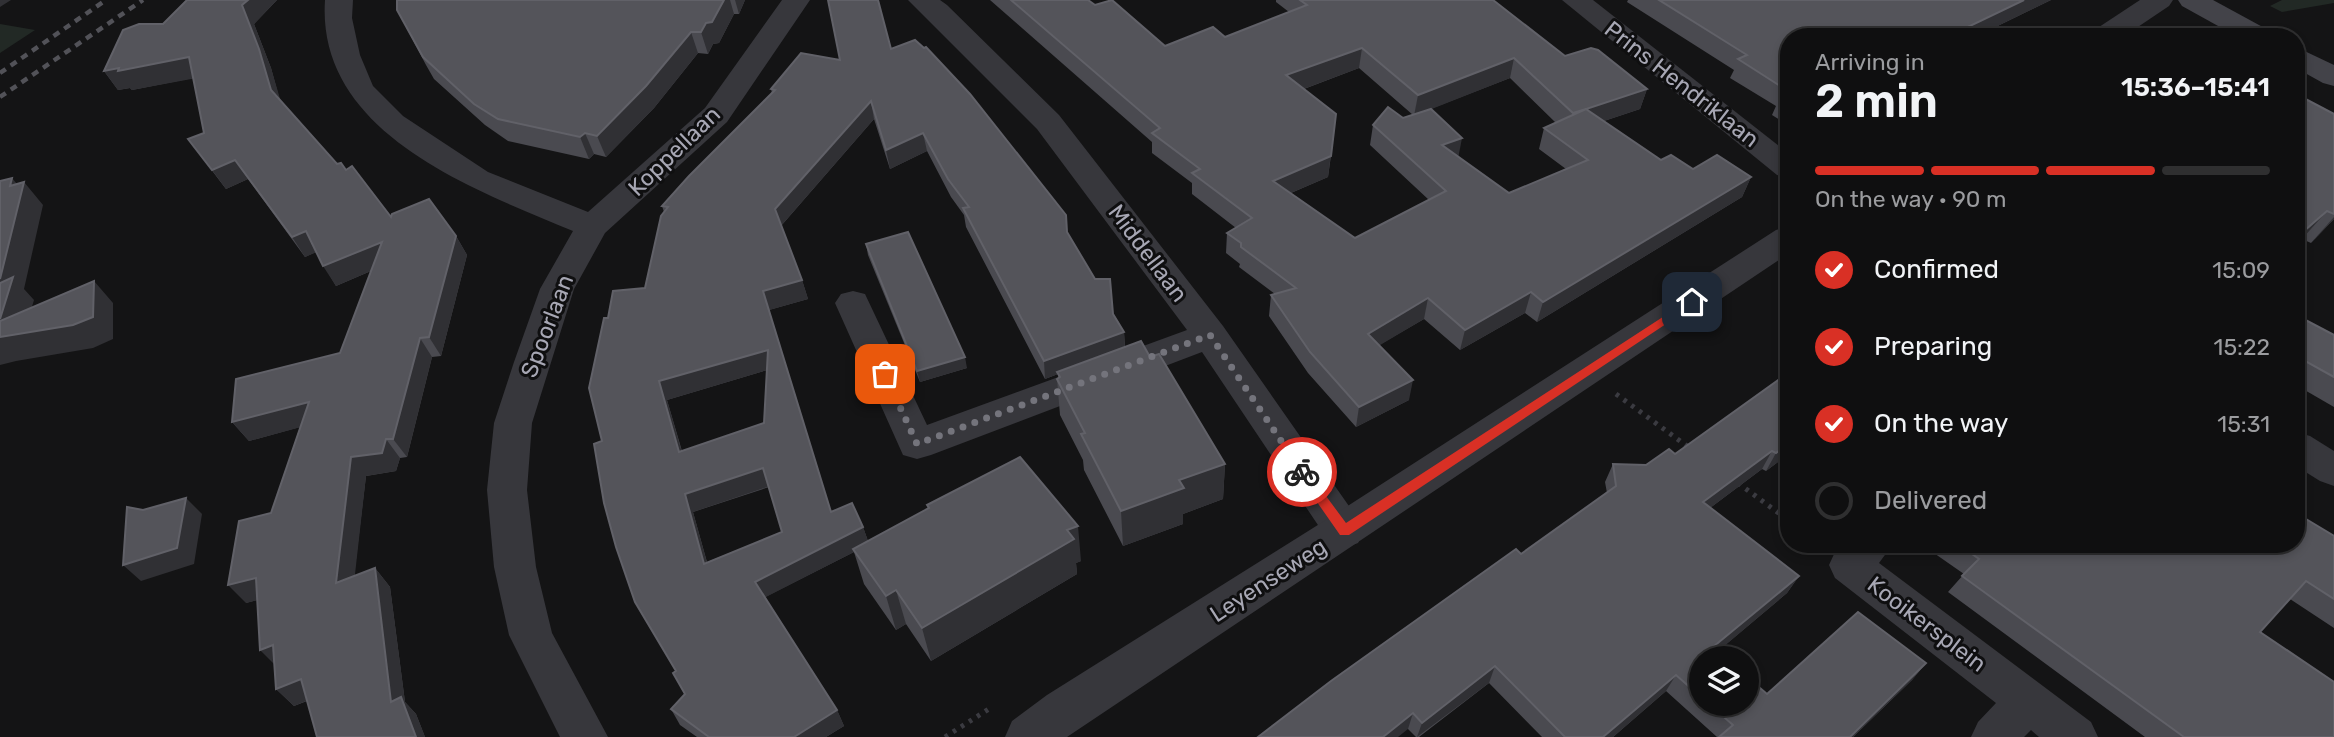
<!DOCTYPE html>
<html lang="en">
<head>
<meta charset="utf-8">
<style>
	:root { --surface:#0f0f10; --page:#1d1d1e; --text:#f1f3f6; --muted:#9b9c9f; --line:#2f2f30; --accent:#d93025 }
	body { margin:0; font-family:Rubik,sans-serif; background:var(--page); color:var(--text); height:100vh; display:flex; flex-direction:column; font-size:26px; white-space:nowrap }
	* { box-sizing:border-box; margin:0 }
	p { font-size:23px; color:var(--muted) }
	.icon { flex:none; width:38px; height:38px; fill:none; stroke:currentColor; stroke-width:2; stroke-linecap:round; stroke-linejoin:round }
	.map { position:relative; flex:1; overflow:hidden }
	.sheet { position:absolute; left:1780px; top:28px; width:525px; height:525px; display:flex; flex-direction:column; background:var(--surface); border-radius:28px; box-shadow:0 4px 10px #0003,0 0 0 2px var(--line) }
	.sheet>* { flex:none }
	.tools { position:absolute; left:1689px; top:646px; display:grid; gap:14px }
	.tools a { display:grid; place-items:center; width:70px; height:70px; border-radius:50%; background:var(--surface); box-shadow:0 4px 10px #0003,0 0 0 2px var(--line); font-size:35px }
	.pin { position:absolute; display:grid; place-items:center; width:60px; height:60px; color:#fff; margin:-30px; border-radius:14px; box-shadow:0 4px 10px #0006 }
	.courier { position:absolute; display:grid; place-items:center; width:70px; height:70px; margin:-35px; border:5px solid #d93025; border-radius:50%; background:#fff; color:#222; box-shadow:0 2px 9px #0007 }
	.overview em { font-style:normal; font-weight:600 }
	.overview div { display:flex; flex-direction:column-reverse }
	.overview { display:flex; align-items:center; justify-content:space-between; height:119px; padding:0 35px }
	h1 { font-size:46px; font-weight:600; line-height:52px }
	.bar { display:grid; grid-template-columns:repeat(4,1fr); gap:10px 7px; align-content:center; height:84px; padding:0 35px }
	.bar i { height:9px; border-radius:5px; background:var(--line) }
	.bar .current { background:var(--accent) }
	.bar p { grid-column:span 4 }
	ol { padding:0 35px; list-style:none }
	li { display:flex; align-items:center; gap:21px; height:77px }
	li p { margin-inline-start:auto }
	li .icon { padding:7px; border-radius:50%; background:var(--accent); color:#fff; stroke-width:4 }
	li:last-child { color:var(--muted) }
	li i { width:38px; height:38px; border:4px solid var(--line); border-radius:50% }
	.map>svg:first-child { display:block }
	.green { fill:#222925 }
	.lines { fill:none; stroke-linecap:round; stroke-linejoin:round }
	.path-far1 { stroke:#3b3b41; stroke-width:3.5; stroke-dasharray:2.5 4.5; stroke-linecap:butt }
	.path { stroke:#3b3b41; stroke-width:5; stroke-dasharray:3.5 6; stroke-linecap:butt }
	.minor { fill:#37373c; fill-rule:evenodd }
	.tertiary { fill:#37373c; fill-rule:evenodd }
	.secondary { fill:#434349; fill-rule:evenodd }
	.rail { stroke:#525258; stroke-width:4.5; stroke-dasharray:7 6; stroke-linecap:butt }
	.wall { fill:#4a4a50; fill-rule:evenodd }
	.shaded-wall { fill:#303034 }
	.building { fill:#54545a; stroke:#616168; stroke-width:2; fill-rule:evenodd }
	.route { fill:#d93025 }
	.done { stroke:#74747c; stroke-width:7; stroke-dasharray:0 12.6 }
	.labels { text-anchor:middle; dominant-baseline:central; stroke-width:6; stroke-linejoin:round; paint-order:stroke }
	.street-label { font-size:23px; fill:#a7a7b4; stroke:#0f0f10 }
</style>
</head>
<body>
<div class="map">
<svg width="2334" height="737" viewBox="0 0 2334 737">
	<rect width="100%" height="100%" fill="#141415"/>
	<!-- green -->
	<g class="green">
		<path d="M2282,0H2334V3L2282,12L2270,6Z"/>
		<path d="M0,24L35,30L0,53Z"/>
	</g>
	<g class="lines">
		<!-- path-far1 -->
		<path class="path-far1" d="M2055,37L2068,28"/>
		<!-- path -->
		<g class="path">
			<path d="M1616,394L1691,449"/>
			<path d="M1738,483L1788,520"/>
			<path d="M945,737L992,707"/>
		</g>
		<!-- minor -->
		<g class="minor">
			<path d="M325,0H353L352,18L360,55L373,86L403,116L488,172L588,212L705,108L782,0H810L727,122L605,233L574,289L532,423L527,490L536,567L552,633L608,737H560L509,635L494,567L487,490L494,423L514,362L540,289L573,231C473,189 316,133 325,0Z"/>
			<path d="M908,0H940L947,5L1059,115L1223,326L1358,519L1364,531L1358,543L1344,548L1330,543L1202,352L931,455L917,459L903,455L835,303L841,294L853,291L865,294L927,425L1187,330L1037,129Z"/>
			<path d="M1562,0H1593L1788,153V178L1777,175Z"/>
			<path d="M2296,432L2310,436L2334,451V486L2320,481L2296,466Z"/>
			<path d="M1844,544H1893L1879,563L2091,722L2098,737H2039L2031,730L2024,737H1971L1978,722L1996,703L1835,578L1829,565L1835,552Z"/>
		</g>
		<!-- tertiary -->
		<g class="tertiary">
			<path d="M2140,0H2173L2169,6L2123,37H2088L2093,31Z"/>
			<path d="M1788,226V254L1067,737H1005L1012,721L1047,695L1329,518L1776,230Z"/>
		</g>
		<!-- secondary -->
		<g class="secondary">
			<path d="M2178,0H2213L2270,31L2275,37H2238L2182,6Z"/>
			<path d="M2296,47L2334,65V86L2323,83L2296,68Z"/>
		</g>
		<!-- rail -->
		<g class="rail">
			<path d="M0,73L106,0"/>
			<path d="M0,97L143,0"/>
		</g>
	</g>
	<!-- wall -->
	<g class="wall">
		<path d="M187,0H277L254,24L271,68L280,101L337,164L346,170L391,217L456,236L467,255L441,356L432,357L407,457L400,458L396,471L366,476L354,576L375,568L390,587L405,702L416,714L425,737H317L307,701L294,706L276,689L275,665L257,600L246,603L271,513L300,427L249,441L232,422L340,353L371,271L336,286L316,252L305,257L248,179L226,189L188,139L204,133L193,78L132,90L130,88L118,90L104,71L163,24Z"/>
		<path d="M397,0H745L739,14H734L719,43L713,44L708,54L698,53L654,108L606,157L594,154L589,159L508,141L485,125L434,79L426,65L397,10Z"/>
		<path d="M990,0H1088L1095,5L1165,46L1225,37L1289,12L1276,2V0H1493L1565,56L1647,89L1640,109L1604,121L1661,160L1693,169L1751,177L1742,197L1537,322L1525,313L1460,350L1424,319L1379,345L1409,400L1356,427L1308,373L1269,316L1271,295L1275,294L1239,267L1240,264L1226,253L1227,233L1236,228L1192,194V183L1152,153V142ZM1359,68L1413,115L1373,125L1370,145L1429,200L1355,238L1291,193L1328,177L1334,134L1304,89ZM1510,78L1556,123L1544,128L1539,149L1566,169L1509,193L1458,157L1425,111Z"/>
		<path d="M1628,0H2051L1975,37H1788V125L1772,115L1776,106L1730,78L1734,70L1627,2Z"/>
		<path d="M891,49L1068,233L1124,332L1125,347L1150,357L1225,464L1223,499L1183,514V524L1123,546L1084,470L1083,460L1060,415L1057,379L1058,378V374L1045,379L966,227L964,215L951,197L927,151L890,169L874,119L781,226L802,280L808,299L769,310L831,511L863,527L868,541L928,509L927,505L1081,561L1076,563L1077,574L931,661L906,624L896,630L864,584L854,552L765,597L837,710L844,726L826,737H697L680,725L671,709L685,694L676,672L602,441L608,318L645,288L664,212L662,206L772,93L771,89L840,60ZM767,370L764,423L682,451L667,400ZM769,487L782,532L707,562L693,512Z"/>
		<path d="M2334,114V219L2311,243L2302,239Z"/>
		<path d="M866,244L967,368L920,382L868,255Z"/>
		<path d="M2296,315L2334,335V407L2296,385Z"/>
		<path d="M1788,373V469L1778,462L1766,471L1762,469L1710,508L1799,576L1787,593L1718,651L1701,658V704H1746L1767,694L1926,663L1912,680L1853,737H1717L1666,691L1613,737H1542L1489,683L1419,737H1416L1408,729L1258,737L1521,554L1607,493L1605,482L1613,464L1646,465L1675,454Z"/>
		<path d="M2334,536V628L2290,599L2260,632L2334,737H2145L1948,592L1964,574L1931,551L1936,544H2296Z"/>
	</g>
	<!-- shaded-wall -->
	<g class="shaded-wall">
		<path d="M0,0H11L0,7Z"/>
		<path d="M248,0H277L254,24L271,68L283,109L271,90L242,5Z"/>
		<path d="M724,0H730L734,14L719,43L713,44L708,54L701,32L706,23Z"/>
		<path d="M735,0H745L739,14Z"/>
		<path d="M2024,0H2051L1975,37H1947Z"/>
		<path d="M691,32L698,53L654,108L606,157L597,136Z"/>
		<path d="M1362,48L1359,68L1285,96L1286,75Z"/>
		<path d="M189,57L202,77L132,90L130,88L118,90L104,71Z"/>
		<path d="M1514,58L1510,78L1414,116L1418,95Z"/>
		<path d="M1647,89L1640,109L1580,129L1586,109Z"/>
		<path d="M871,101L874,119L780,227L775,209Z"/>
		<path d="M1336,114L1328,177L1272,201L1273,181Z"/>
		<path d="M585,133L594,154L589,159L580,137Z"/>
		<path d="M923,133L927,151L890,169L886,150Z"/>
		<path d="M1462,138L1458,159L1442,145Z"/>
		<path d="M235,160L248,179L226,189L212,170Z"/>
		<path d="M1751,177L1742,197L1537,322L1543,302Z"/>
		<path d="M12,178L22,190L24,182L43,205L24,289L34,300L24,333L94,281L113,303V339L93,348L16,361L0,365V279L10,186Z"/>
		<path d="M2327,211L2302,239L2296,245V238Z"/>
		<path d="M2334,217V219L2311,243Z"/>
		<path d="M306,231L319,251L305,257L292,237Z"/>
		<path d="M456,236L467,255L441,356L429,337Z"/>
		<path d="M382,242L394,261L336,286L323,266Z"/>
		<path d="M802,280L808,299L769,310L763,291Z"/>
		<path d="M1531,292L1525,313L1460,350L1465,330Z"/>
		<path d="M1428,298L1424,319L1365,354L1368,334Z"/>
		<path d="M1124,332L1125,350L1057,372L1058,374L1045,379L1044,361Z"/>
		<path d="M420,338L432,357L407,457L393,439Z"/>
		<path d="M768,350L774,368L667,400L687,470L679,452L659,381Z"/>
		<path d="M965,357L967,368L920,382L917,371Z"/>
		<path d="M1413,380L1409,400L1356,427L1359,407Z"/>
		<path d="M309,402L323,421L249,441L232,422Z"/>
		<path d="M386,439L400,458L396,471L366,476L352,601L336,583L351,457Z"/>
		<path d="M1788,444L1778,462L1766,471L1776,453Z"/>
		<path d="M1772,451L1762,469L1694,520L1703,502Z"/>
		<path d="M1225,464L1223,499L1183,514V524L1123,546L1121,511L1179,480Z"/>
		<path d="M763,468L770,486L693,512L712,581L704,564L685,494Z"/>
		<path d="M186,498L202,514L194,564L141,581L123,565Z"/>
		<path d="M1078,526L1081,561L1076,563L1077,574L931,661L922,628L1067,530Z"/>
		<path d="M863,527L869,544L853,549L854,552L762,599L755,582Z"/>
		<path d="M375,568L390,587L405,702L416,714L425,737H416L391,702Z"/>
		<path d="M1799,576L1787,593L1710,658L1713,647Z"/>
		<path d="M256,578L273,596L246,603L228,585Z"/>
		<path d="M896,590L906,624L896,630L886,596Z"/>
		<path d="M273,645L278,668L260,650Z"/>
		<path d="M1926,663L1912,680L1853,737H1850Z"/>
		<path d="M1495,666L1489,683L1417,737L1422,723Z"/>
		<path d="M1676,675L1666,691L1613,737H1603Z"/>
		<path d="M301,679L318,696L294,706L276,689Z"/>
		<path d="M837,710L844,726L826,737H794Z"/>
		<path d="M1413,713L1408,729L1398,737H1383Z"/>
	</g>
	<!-- building -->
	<g class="building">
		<path d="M187,0H248L242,5L259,49L271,90L337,164L341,163L346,170L352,166L391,217L392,214L429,199L456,236L429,337L420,338L393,439H386L382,453L351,457L336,583L375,568L391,702L401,697L416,737H317L301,679L276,689L273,645L260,650L256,578L228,585L239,521L271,513L309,402L232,422L236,379L340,353L382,242L323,266L306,231L292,237L235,160L212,170L188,139L204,133L189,57L118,71L119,68L104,71L123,30L139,24H163Z"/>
		<path d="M397,0H724L712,22L706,23L701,32H691L646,86L597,136L585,133L580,137L498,119L474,104L423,57L397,10Z"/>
		<path d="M828,0H878L891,49L915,40L924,48L926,47L970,94L1066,215L1067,232L1095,279H1110L1113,314L1124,332L1044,361L963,208L969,207L948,179L923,133L886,150L871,101L775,209L802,280L763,291L831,512L852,503L863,527L755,582L837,710L794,737H709L671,709L685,694L673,673L676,671L635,602L616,547L604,503L594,444L602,441L589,388L604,318H608L613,291L645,288L661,216L668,207L662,206L689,176L775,90L771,89L801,53L840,60ZM768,350L764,423L679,452L659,381ZM763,468L782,532L704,564L685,494Z"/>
		<path d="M1011,0H1088L1095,5L1112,0L1165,46L1213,27L1225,37L1307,5L1300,0H1493L1565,56L1591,48L1598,50L1647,89L1586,109L1661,160L1671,155L1693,169L1717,155L1751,177L1543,302L1531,292L1465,330L1428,298L1368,334L1413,380L1359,407L1310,352L1271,295L1296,288L1241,247V243L1227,233L1252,218L1192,173L1200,169L1152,133L1160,128ZM1362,48L1418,95L1514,58L1573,113L1586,109L1544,128L1588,160L1509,193L1442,145L1462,138L1431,109L1403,118L1388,107L1373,125L1446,191L1355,238L1273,181L1331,156L1336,114L1286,75Z"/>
		<path d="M1659,0H2024L1947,37H1788V91L1738,59L1747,55Z"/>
		<path d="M1788,92V102L1780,97Z"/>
		<path d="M2296,94L2334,114V214L2327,211L2296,238Z"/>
		<path d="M12,178L10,186L24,182L0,279V181Z"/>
		<path d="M908,232L965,357L917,371L866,244Z"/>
		<path d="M13,277L0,319V283Z"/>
		<path d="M94,281L93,317L73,325L0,337V321Z"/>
		<path d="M2296,315L2334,335V377L2296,356Z"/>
		<path d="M1141,341L1150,357L1159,354L1225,464L1179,480L1184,488L1121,511L1081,434L1085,433L1057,379L1060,377L1057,372Z"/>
		<path d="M1788,373V444L1776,453L1772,451L1703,502L1799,576L1713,647L1726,658H1701V697L1676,675L1603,737H1565L1495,666L1422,723L1413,713L1383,737H1258L1331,681L1516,549L1521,554L1616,486L1613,464L1646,465L1669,449L1675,454Z"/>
		<path d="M1020,457L1078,526L1067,530L1074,539L922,628L896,590L886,596L853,549L929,508L927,505Z"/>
		<path d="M186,498L177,548L123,565L127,507L143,510Z"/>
		<path d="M2296,513L2334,536V599L2306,581L2260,632L2334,682V737H2184L1962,576L1979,559L1958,544H2296Z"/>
		<path d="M1858,612L1926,663L1850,737H1719L1733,725L1709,704H1746V676L1767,694Z"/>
	</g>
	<!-- route -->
	<path class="route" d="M1692,298L1698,302L1696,304L1349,535H1340L1296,472L1302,468L1306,469L1346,523Z"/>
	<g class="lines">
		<!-- done -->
		<path class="done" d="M885,374L917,444L1210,335L1302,472"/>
	</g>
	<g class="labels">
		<!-- street labels -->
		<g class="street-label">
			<text transform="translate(1682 84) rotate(38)">Prins Hendriklaan</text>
			<text transform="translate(674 151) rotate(-44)">Koppellaan</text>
			<text transform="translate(1148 253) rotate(53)">Middellaan</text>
			<text transform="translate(547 326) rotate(-69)">Spoorlaan</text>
			<text transform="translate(1268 580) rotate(-33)">Leyenseweg</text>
			<text transform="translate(1927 624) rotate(37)">Kooikersplein</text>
		</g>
	</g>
</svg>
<div class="tools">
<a><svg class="icon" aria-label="layers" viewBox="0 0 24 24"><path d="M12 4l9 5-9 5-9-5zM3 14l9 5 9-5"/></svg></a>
</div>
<div class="pin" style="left:885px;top:374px;background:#ea580c"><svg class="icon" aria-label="bag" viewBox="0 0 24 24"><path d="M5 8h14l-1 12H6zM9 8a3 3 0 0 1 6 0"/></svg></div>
<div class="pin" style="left:1692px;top:302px;background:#1f2937"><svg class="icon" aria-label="home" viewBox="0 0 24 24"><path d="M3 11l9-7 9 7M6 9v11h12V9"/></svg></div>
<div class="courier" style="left:1302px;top:472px"><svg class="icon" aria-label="bike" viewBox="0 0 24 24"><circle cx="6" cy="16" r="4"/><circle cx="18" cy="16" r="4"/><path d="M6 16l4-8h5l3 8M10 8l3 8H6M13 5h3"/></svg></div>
<section class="sheet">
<div class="overview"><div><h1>2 min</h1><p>Arriving in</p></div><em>15:36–15:41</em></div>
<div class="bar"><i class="current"></i><i class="current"></i><i class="current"></i><i></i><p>On the way · 90 m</p></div>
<ol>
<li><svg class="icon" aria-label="check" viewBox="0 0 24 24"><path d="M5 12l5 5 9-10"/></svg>Confirmed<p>15:09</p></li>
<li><svg class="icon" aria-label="check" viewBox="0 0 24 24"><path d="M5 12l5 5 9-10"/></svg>Preparing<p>15:22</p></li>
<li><svg class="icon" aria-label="check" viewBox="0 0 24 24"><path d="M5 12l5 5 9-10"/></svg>On the way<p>15:31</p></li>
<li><i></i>Delivered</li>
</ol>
</section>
</div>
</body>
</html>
